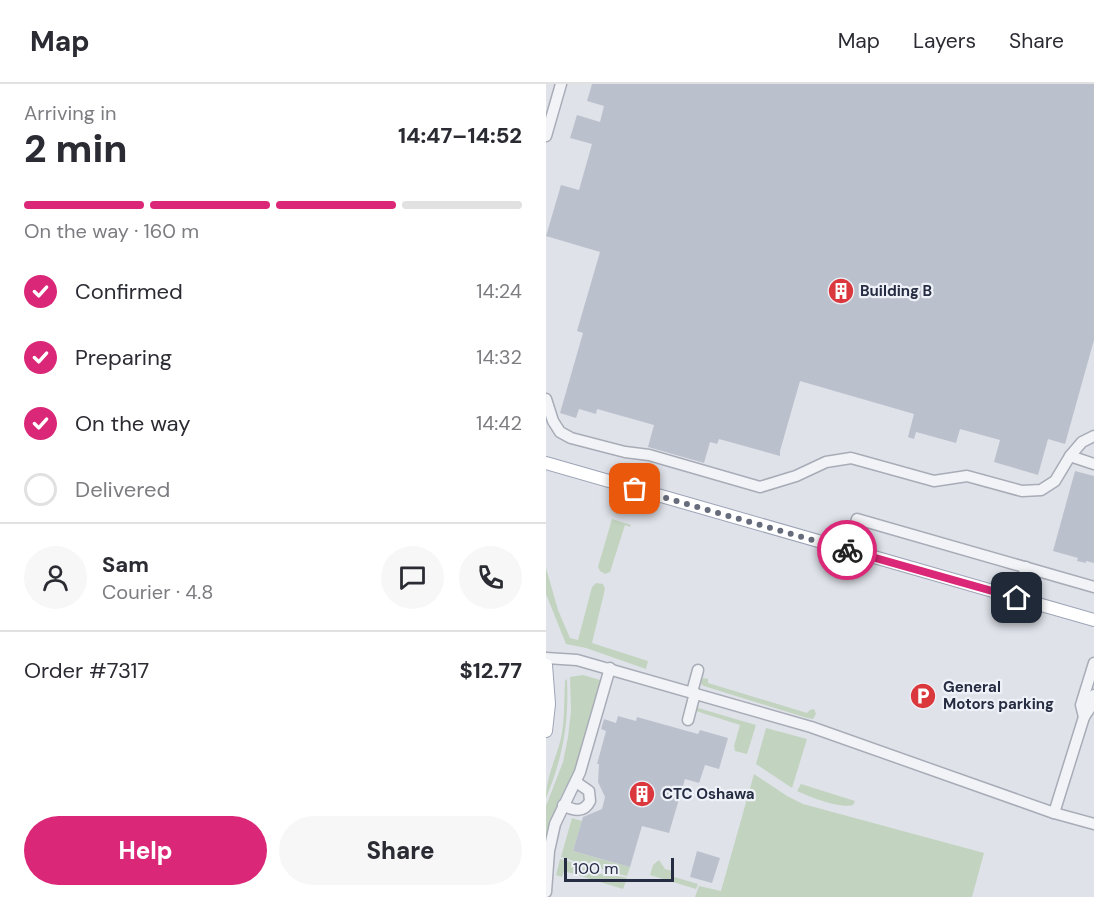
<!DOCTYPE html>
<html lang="en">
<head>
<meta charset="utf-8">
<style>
	:root { --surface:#fff; --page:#f7f7f7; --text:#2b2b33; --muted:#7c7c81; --line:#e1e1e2; --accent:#db2777 }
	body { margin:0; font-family:"DM Sans",sans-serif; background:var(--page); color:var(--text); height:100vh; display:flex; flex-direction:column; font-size:22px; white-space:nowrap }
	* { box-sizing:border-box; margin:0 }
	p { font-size:20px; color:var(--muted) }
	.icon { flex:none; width:33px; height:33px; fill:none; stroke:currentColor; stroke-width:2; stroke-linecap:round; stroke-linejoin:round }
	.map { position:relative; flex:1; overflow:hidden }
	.panel { display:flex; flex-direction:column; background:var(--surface); width:546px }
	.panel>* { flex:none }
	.scale { position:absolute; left:18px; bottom:15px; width:110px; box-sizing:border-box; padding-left:6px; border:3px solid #262d42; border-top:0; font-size:16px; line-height:21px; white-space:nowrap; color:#262d42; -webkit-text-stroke:4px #eef1f7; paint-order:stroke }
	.pin { position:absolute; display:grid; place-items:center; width:51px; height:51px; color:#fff; margin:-26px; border-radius:12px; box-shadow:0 3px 9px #0006 }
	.courier { position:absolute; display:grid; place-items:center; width:60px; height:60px; margin:-30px; border:4px solid #db2777; border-radius:50%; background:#fff; color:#222; box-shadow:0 2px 8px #0007 }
	.overview em { font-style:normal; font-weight:800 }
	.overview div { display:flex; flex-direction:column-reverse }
	.overview { display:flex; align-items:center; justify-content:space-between; height:102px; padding:0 24px }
	h1 { font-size:39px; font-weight:800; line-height:45px }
	.bar { display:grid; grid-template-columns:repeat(4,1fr); gap:9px 6px; align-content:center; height:72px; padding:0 24px }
	.bar i { height:8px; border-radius:4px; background:var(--line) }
	.bar .selected { background:var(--accent) }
	.bar p { grid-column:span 4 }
	.line { display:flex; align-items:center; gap:15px; padding:0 24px; border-top:2px solid var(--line) }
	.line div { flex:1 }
	.round { display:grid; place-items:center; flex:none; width:63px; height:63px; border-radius:32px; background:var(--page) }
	ol { padding:0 24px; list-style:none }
	li { display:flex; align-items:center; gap:18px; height:66px }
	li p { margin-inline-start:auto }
	li .icon { padding:6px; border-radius:50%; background:var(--accent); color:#fff; stroke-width:4 }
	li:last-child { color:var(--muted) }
	li i { width:33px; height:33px; border:3px solid var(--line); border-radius:50% }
	.primary-button { display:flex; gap:12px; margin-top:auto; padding:12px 24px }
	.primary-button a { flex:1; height:69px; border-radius:36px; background:var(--accent); color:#fff; font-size:24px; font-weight:800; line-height:69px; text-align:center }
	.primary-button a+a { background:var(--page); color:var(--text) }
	header { display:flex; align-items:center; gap:36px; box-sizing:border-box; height:84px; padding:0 30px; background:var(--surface); border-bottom:2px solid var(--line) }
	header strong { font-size:28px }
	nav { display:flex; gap:33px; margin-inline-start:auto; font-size:21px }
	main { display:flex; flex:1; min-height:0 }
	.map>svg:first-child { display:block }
	.green { fill:#c2d4bf }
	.building { fill:#bbc0cd }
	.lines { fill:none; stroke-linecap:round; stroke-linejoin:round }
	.minor-casing { stroke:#a8acb7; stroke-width:13 }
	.major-casing { stroke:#9da4b6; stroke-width:14 }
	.minor { stroke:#f2f3f7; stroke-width:10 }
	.major { stroke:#fff; stroke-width:12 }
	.done { stroke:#676c7c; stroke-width:6; stroke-dasharray:0 10.8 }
	.route { stroke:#db2777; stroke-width:8 }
	.labels { text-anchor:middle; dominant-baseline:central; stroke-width:4.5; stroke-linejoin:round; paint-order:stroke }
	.poi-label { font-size:15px; font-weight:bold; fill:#262d42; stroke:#eef1f7; text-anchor:start }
</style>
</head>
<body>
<header>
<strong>Map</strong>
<nav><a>Map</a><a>Layers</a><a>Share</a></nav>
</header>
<main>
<section class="panel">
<div class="overview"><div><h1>2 min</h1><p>Arriving in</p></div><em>14:47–14:52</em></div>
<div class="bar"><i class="selected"></i><i class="selected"></i><i class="selected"></i><i></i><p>On the way · 160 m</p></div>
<ol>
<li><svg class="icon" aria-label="check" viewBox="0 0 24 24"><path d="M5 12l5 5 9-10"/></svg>Confirmed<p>14:24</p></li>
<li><svg class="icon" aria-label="check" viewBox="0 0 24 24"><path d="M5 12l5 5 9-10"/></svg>Preparing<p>14:32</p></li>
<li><svg class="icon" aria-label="check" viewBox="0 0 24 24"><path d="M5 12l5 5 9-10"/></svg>On the way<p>14:42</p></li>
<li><i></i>Delivered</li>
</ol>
<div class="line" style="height:108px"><a class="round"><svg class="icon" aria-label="person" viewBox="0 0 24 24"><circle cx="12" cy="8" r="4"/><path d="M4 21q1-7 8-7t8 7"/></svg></a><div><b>Sam</b><p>Courier · 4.8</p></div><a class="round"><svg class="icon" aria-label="chat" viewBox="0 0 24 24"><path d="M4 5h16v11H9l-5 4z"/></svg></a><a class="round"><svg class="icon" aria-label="phone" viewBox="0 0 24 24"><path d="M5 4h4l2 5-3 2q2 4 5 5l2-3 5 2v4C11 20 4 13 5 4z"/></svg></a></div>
<div class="line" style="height:78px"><div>Order #7317</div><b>$12.77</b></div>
<div class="primary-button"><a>Help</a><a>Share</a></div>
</section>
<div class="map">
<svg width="548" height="813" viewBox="0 0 548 813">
	<rect width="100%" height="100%" fill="#dfe2e9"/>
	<!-- green -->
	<g class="green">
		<path d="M66,435L85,441L84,443L79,441L64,488L59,490L54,487L52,483Z"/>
		<path d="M0,484L12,526L24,554L32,556L46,503L50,499L57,500L59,505L46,559L102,577L100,585L40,564L20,560L0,510Z"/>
		<path d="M37,591L54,596V601L29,685L12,718L0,755V722L17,678L22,653L25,627L24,593Z"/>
		<path d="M157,594L162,595V599L261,629L264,626L268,625L270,630L267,635L261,634L161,603L156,601L155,598Z"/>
		<path d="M21,595C23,639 17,673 0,714C0,693 10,675 15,654C19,635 18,617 19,597Z"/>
		<path d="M152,624L210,641L201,670L189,667L188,662L194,641L150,627Z"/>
		<path d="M220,644L261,655L246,704L210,680Z"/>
		<path d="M208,690L241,712L257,720L438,769L426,813H149L153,802L175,807Z"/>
		<path d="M255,700L309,717L307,721C294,725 264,713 251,707Z"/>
		<path d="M26,734L36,737L27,767L84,783L81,792L59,787L52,782H44L15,773Z"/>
		<path d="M14,775L29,779L36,784L40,783C51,793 66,790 81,794L77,805L18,787L16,793L10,791Z"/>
		<path d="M113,776L119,785L126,787L125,792L152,800L150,805L104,791L107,781Z"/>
	</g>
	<!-- building -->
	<g class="building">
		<path d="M46,0H548V256L519,360L502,355L492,391L448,378L454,356L414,345L410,359L370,348L368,355L362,353L368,330L254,297L234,367V372L173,355L171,360L164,358L158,379L102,363L108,341L51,325L50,330L33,325L30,334L14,329L37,249L31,247L54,168L0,152L15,101L33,106L46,60L24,54L31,31L54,38L58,22L41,17Z"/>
		<path d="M529,387L548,392V479L540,477V479L531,477L532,474L507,467Z"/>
		<path d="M72,632L90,637L91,633L152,650L154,646L182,654L173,685L159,681L153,699L139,695L123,749L96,742L84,783L27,767L37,733L56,725L59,713L52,698L53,680H51L60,647L55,645L58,635L70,639Z"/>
		<path d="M151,767L174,774L166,799L144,793Z"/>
	</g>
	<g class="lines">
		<!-- minor casing -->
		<g class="minor-casing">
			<g id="minor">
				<path d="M0,52L15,0"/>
				<path d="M0,315L7,337L14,348L25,354L79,368L103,371L214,403L250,392L280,378L305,374L388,397L421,392L476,407L495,406L509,397L524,372"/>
				<path d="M548,352L536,358L524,372L548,380"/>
				<path d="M302,467L311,435L548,503"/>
				<path d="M471,514L480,483"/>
				<path d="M0,574L31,576L265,643L508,729L548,740"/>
				<path d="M146,608L152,586"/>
				<path d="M538,633L535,621L548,579"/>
				<path d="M142,636L149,609"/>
				<path d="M17,721C28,727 38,729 44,717L43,707L30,698"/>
				<path d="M508,729L538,633L544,624L548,611"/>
				<path d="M0,808L3,767L9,740L34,688L64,584"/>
			</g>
		</g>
		<!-- major casing -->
		<g class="major-casing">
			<g id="major">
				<path d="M0,379L548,536"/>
				<path d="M0,581L3,620L0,647"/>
			</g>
		</g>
		<!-- minor -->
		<use href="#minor" class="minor"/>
		<!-- major -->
		<use href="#major" class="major"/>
	</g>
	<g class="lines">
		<!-- done -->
		<path class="done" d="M89,405L301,466"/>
		<!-- route -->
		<path class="route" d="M301,466L471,514"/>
	</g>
	<!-- icons -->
	<defs>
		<g id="building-disc" transform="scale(1.35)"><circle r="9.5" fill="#da383d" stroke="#eef1f7"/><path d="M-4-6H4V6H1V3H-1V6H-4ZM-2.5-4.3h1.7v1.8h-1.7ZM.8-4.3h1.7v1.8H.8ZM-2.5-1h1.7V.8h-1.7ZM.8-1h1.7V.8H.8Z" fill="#fff"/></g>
		<g id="parking-disc" transform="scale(1.35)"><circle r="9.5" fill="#da383d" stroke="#eef1f7"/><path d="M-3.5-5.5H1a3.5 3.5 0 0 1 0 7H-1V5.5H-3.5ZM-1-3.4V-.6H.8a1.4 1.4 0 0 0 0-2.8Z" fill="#fff"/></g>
	</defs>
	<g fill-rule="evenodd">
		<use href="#building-disc" x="295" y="207"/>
		<use href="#parking-disc" x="377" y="612"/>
		<use href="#building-disc" x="96" y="710"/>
	</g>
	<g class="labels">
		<!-- poi labels -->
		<g class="poi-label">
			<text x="314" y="207">Building B</text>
			<text x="397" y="603">General<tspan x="397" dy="17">Motors parking</tspan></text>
			<text x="116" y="710">CTC Oshawa</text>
		</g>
	</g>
</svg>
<div class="scale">100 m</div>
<div class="pin" style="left:89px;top:405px;background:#ea580c"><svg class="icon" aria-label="bag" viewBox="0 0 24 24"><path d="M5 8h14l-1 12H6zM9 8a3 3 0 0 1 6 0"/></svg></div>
<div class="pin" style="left:471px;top:514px;background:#1f2937"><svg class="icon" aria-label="home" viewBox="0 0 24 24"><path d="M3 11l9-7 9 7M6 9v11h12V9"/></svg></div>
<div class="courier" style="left:301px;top:466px"><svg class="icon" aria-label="bike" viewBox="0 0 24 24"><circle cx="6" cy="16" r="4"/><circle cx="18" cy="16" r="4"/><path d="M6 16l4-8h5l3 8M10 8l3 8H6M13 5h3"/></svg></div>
</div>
</main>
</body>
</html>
